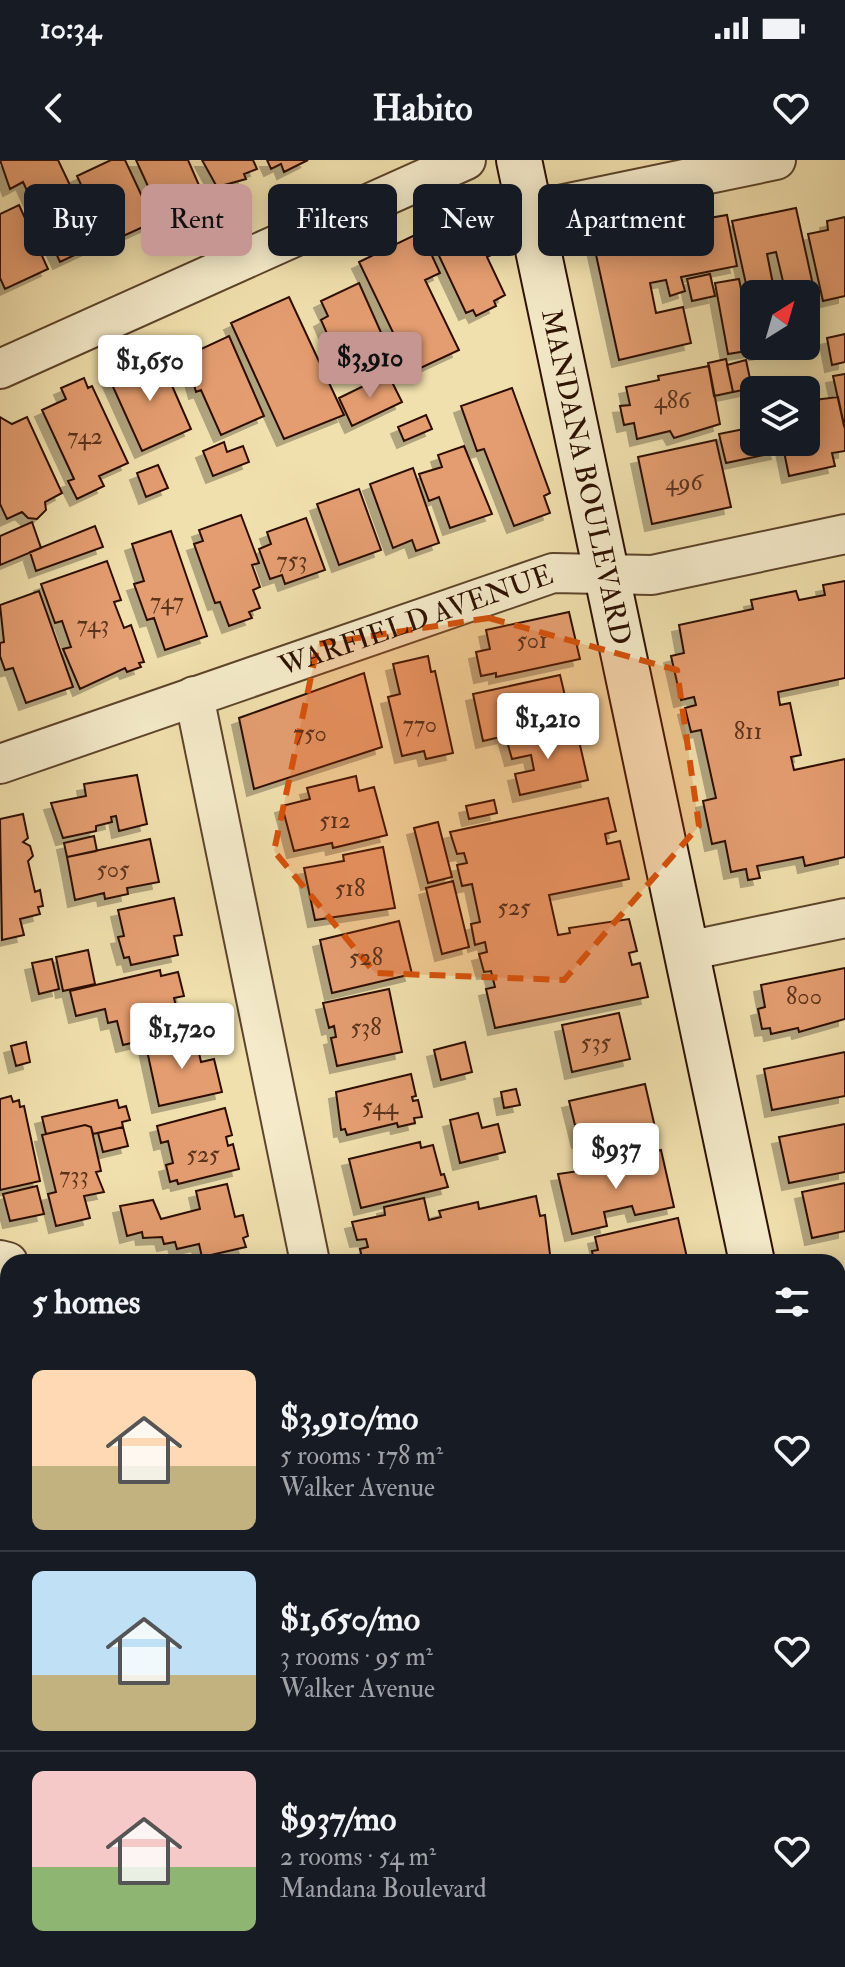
<!DOCTYPE html>
<meta charset="utf-8">
<style>
:root{--surface:#171b24;--page:#20242c;--text:#f1f3f6;--muted:#9ea1a6;--line:#363941;--accent:#c59692}
body{margin:0;font-family:"IM FELL Double Pica",serif;background:var(--page);color:var(--text);height:100vh;display:flex;flex-direction:column;font-size:30px;white-space:nowrap}
*{box-sizing:border-box;margin:0}
p{font-size:26px;color:var(--muted)}
.icon{flex:none;width:44px;height:44px;fill:none;stroke:currentColor;stroke-width:2;stroke-linecap:round;stroke-linejoin:round}
.map{position:relative;flex:1;overflow:hidden}
.side{position:absolute;left:0px;top:1094px;width:846px;height:714px;display:flex;flex-direction:column;background:var(--surface);border-radius:24px 24px 0 0;box-shadow:0 4px 20px #0003}
.side>*{flex:none}
.banner{position:absolute;left:24px;top:24px;width:798px;height:72px;display:flex;gap:16px}
.needle{width:52px;rotate:37deg}
.buttons{position:absolute;left:740px;top:120px;display:grid;gap:16px}
.buttons a{display:grid;place-items:center;width:80px;height:80px;border-radius:12px;background:var(--surface);box-shadow:0 4px 20px #0003;font-size:40px}
.price{position:absolute;translate:-50% -68px;padding:0 18px;border-radius:8px;background:#fff;color:#222;font-size:26px;line-height:52px;filter:drop-shadow(0 2px 4px #0008)}
.price::after{content:'';position:absolute;left:50%;top:48px;width:24px;height:18px;margin-left:-12px;background:inherit;clip-path:polygon(0 0,100% 0,50% 100%)}
.price.on{background:var(--accent);color:#111}
ul{padding:0;list-style:none}
li{display:flex;align-items:center;gap:24px;height:200px;padding:0 32px}
li+li{border-top:2px solid var(--line)}
li span{display:grid;place-items:center;flex:none;width:224px;height:160px;border-radius:12px;color:#555}
li>.icon{margin-inline-start:auto}
span .icon{width:96px;height:96px;fill:#fffc;stroke-width:1}
li b{font-size:34px}
h2{display:flex;justify-content:space-between;align-items:center;height:96px;padding:0 32px;font-size:34px}
.pill{padding:0 28px;border-radius:12px;background:var(--surface);box-shadow:0 4px 20px #0003;font-size:28px;line-height:72px}
.pill.on{background:var(--accent);color:#111}
.status{display:flex;justify-content:space-between;align-items:center;height:56px;padding:0 40px;background:var(--surface);direction:ltr}
.status svg{height:22px;fill:currentColor}
header{display:flex;justify-content:space-between;align-items:center;height:104px;padding:0 32px;background:var(--surface);font-size:36px;font-weight:700}
.map>svg:first-child{display:block}
</style>
<div class="status"><b>10:34</b><svg viewBox="0 0 49 12"><path d="M0 12V9h3v3zM5 12V6h3v6zM10 12V3h3v9zM15 12V0h3v12zM26 1h20v11H26zM47 4h2v5h-2z"/></svg></div>
<header><svg class="icon" aria-label="back" viewBox="0 0 24 24"><path d="M15 5l-7 7 7 7"/></svg>Habito<svg class="icon" aria-label="heart" viewBox="0 0 24 24"><path d="M12 20l-8-8c-3-5 5-10 8-4 3-6 11-1 8 4z"/></svg></header>
<div class="map">
<svg width="845" height="1807" viewBox="0 0 845 1807">
<defs>
<filter id="shadow"><feDropShadow dx="-7" dy="7" stdDeviation="0" flood-color="#0004"/></filter>
</defs>
<rect width="100%" height="100%" fill="#f0e0ad"/>
<filter id="stains"><feTurbulence type="fractalNoise" baseFrequency=".0025" numOctaves="4"/><feColorMatrix values="0 0 0 0 .2 0 0 0 0 .09 0 0 0 0 .02 0 0 0 .5 -.17"/></filter>
<radialGradient id="worn" r=".72"><stop offset=".6" stop-color="#630" stop-opacity="0"/><stop offset="1" stop-color="#630" stop-opacity=".3"/></radialGradient>
<path fill="#e49d6f" stroke="#2d1000" stroke-width="2" filter="url(#shadow)" d="M0,0H58L98,84L60,102L23,22L10,29Z
M111,0H125L154,62L108,83L77,16Z
M136,0H188L208,46L187,56L183,48L162,57Z
M202,0H253L257,9L244,14L246,19L217,27Z
M267,0H308L284,12L281,4L271,9Z
M19,45L48,109L5,129L0,118V54Z
M796,48L818,148L806,151V134H786L776,92L767,94L775,134H754L752,151L732,61Z
M708,53L709,58L727,55L737,106L681,117L685,131L670,136L666,120L650,123L656,153L683,147L691,183L619,200L593,81L668,66L667,61L685,58L686,63L691,62L690,56Z
M845,57V136L823,141L808,74L828,70L827,61Z
M472,65L478,77L486,74L495,93L487,97L505,135L494,141L496,146L476,156L473,150L466,153L433,83Z
M421,72L440,113L425,120L459,190L412,212L359,102Z
M710,114L715,136L692,141L687,119Z
M739,119L753,190L728,194L715,123Z
M359,123L387,186L349,203L348,199L340,203L321,160L328,156L321,141Z
M289,137L344,255L284,279L231,163Z
M845,174V202L832,205L827,178Z
M229,176L264,256L221,275L201,230L196,232L186,196Z
M755,186H784V188L756,193Z
M159,196L191,269L142,291L109,218Z
M726,199L733,232L714,236L708,203Z
M746,200L752,228L733,232L727,205Z
M709,206L720,264L674,278L670,271L637,279L634,263L624,265L620,246L630,245L626,227L659,220L658,216Z
M388,214L402,242L352,266L339,238Z
M845,214V266H844L833,216Z
M84,218L88,228L92,226L128,303L99,316L104,326L77,339L68,321L74,319L42,250L66,239L61,228Z
M512,228L550,333L544,336L550,353L514,366L484,289L477,291L461,246Z
M838,237L845,269V291L832,293L835,306L789,316L782,282H806V241Z
M426,255L432,269L404,281L398,267Z
M0,257L12,264L27,257L62,333L45,342L46,350L37,359L28,358L22,352L7,359L0,344Z
M754,267V282H775L778,292L726,303L719,274Z
M716,280L731,347L652,364L638,297Z
M224,282L227,292L243,286L249,302L213,316L203,291Z
M464,286L492,354L450,368L439,337L429,341L419,314L442,307L438,295Z
M158,305L168,328L146,337L137,313Z
M413,308L439,383L416,391L412,380L393,388L370,324Z
M359,329L381,390L339,405L317,344Z
M241,355L259,403L252,405L260,427L253,430L260,448L249,452L252,458L229,466L220,442L215,443L194,384L203,381L199,370Z
M306,358L325,410L285,424L282,415L270,419L259,389L271,384L267,372Z
M32,362L41,388L0,405V376Z
M95,366L103,387L36,411L30,392Z
M171,371L207,476L165,490L154,458L147,460L134,424L144,421L132,384Z
M107,401L121,440L114,442L124,468L131,465L144,502L139,503L141,507L127,512L125,508L80,529L63,489L71,487L62,461L55,463L41,424Z
M845,421V518L778,532L780,545L790,543L801,595L791,597L794,610L845,599V697L805,706L803,697L757,706L760,718L748,720L746,709L731,712L725,681L712,684L703,641L716,638L701,570L691,572L685,548L696,545L694,537L681,540L671,496L684,493L679,465L753,449L751,440L796,431L799,440L825,435L823,425Z
M39,431L73,527L26,543L13,508L5,510L0,496V483L4,482L0,445Z
M569,452L580,499L496,517V513L481,516L476,492L490,489L486,470Z
M428,496L431,512L435,511L453,593L426,599L424,591L402,596L388,537L400,534L393,504Z
M364,513L382,587L254,629L239,558Z
M560,515L571,561L483,581L473,534Z
M541,570L543,579L577,572L588,620L520,635L515,614L534,610L531,595L512,599L506,578Z
M137,615L147,664L119,671L116,656L111,657L112,662L96,666V671L63,678L51,643L86,636L84,624Z
M356,616L359,631L374,627L387,675L333,688L332,683L294,691L282,646L310,639L307,628Z
M608,638L616,671L605,674L607,684L620,681L629,719L549,735L558,775L570,773L569,768L629,759L637,791L629,793L632,805L640,803L648,837L495,868L486,829L495,827L491,811L484,812L479,794L487,792L485,782L475,785L471,764L480,762L472,724L462,726L457,705L467,703L464,693L457,694L450,672Z
M494,640L497,653L469,659L466,646Z
M23,654L28,678L23,682L30,686L33,696L28,701L35,732L40,730L43,746L38,747L40,754L20,759L24,775L2,780L0,659Z
M438,662L452,717L428,723L414,668Z
M94,676L97,691L67,697L64,683Z
M150,679L159,722L127,728L128,734L105,739L104,733L75,740L67,697Z
M383,687L395,748L315,760L304,708L344,701L343,695Z
M453,721L469,787L442,794L426,728Z
M174,738L182,775L174,776L178,795L131,805L129,797L124,798L118,777L124,776L118,750Z
M399,761L412,814L332,833L320,780Z
M88,790L95,824L63,831L56,797Z
M52,799L59,829L39,834L32,803Z
M845,808V859L799,872L798,868L771,874L770,868L762,869L758,849L765,847L761,825Z
M160,810L161,816L178,812L184,836L174,838L182,871L123,885L117,861L108,863L105,849L76,856L70,831Z
M389,829L402,892L337,906L331,878L336,877L334,866L329,868L323,843Z
M619,853L630,899L572,912L562,865Z
M195,875L201,902L214,899L222,932L159,946L146,886Z
M26,882L30,902L16,906L11,886Z
M465,882L472,912L441,920L434,890Z
M845,892V936L772,950L764,909Z
M411,914L416,936L412,937L413,941L418,940L422,957L414,958L415,963L398,967L397,963L347,975L345,969L341,970L336,932Z
M645,924L657,976L592,990L590,979L579,981L569,941Z
M516,929L520,945L504,948L501,932Z
M11,936L13,942L19,940L20,947L24,946L40,1021L0,1030V939Z
M117,940L119,948L126,946L130,960L122,962L123,967L93,974L91,967L85,965L46,974L42,957Z
M225,948L232,975L226,977L228,986L233,984L239,1009L178,1024L177,1020L170,1022L166,1005L173,1003L168,981L161,983L157,966Z
M478,953L482,968L498,964L505,992L460,1003L450,960Z
M845,964V1012L789,1023L779,977Z
M85,965L91,967L101,1011L96,1012L104,1032L84,1036L90,1058L56,1066L48,1034L56,1032L42,975Z
M123,967L128,986L103,992L98,973Z
M420,982L421,988L433,985L441,1015L444,1014L448,1027L361,1048L349,999Z
M661,990L674,1047L635,1055L632,1046L604,1052L607,1066L572,1074L558,1014L634,1003L633,997Z
M845,1023V1071L812,1078L802,1032Z
M227,1024L235,1057L243,1055L248,1076L243,1078L246,1087L202,1097L199,1084L177,1089L175,1082L164,1084L162,1077L143,1078L142,1072L127,1076L120,1046L153,1040L161,1059L200,1049L196,1031Z
M37,1026L44,1054L10,1061L3,1034Z
M536,1036L540,1056L545,1055L551,1102H363L360,1089L368,1087L366,1079L357,1080L352,1062L385,1055L384,1047L424,1038L429,1060L441,1057L439,1051L478,1042L479,1049Z
M678,1058L688,1102H594L592,1091L598,1090L595,1077Z
M7,1144H8V1179L0,1177Z
M845,1183V1249L838,1251V1185Z
M8,1188V1252L0,1250V1221Z
M0,1314L8,1316V1359L0,1393Z
M8,1359V1472L0,1470V1393Z
M0,1625L8,1627V1687L0,1720Z
M8,1687V1739L0,1737Z
M0,1741L8,1744V1777H0Z
M0,1780H8V1800H148L150,1807H0Z
M845,1784V1807H763L787,1800H838V1786Z
M148,1800H361L362,1807H150Z
M501,1800H552L555,1807H505Z
M552,1800H620L622,1807H555Z"/>
<g fill="none" stroke-linecap="round" stroke-linejoin="round">
<defs>
<g id="street">
<path d="M530,51L776,0"/>
<path d="M0,209L466,0"/>
<path d="M194,536L310,1102"/>
<path id="s1" d="M0,604L553,413L652,415L845,374"/>
<path d="M687,791L845,758"/>
<path d="M0,1100L8,1102"/>
<path d="M838,1145L845,1143"/>
<path d="M672,1800L674,1807"/>
</g>
<g id="secondary">
<path id="s2" d="M519,0L752,1102"/>
<path d="M838,1483L845,1513"/>
<path d="M0,1541L8,1543"/>
<path d="M838,1680H845"/>
<path d="M418,1807L423,1800"/>
</g>
</defs>
<use href="#street" stroke="#5e442b" stroke-width="42"/>
<use href="#secondary" stroke="#2d1000" stroke-width="48"/>
<use href="#street" stroke="#f5ebca" stroke-width="38"/>
<use href="#secondary" stroke="#f5ebca" stroke-width="44"/>
</g>
<path fill="#d5520b" fill-opacity="0.2" stroke="#d5520b" stroke-width="6" stroke-dasharray="16 10" stroke-linejoin="round" d="M489,458L677,510L699,666L564,820L375,813L274,691L318,484Z"/>
<g text-anchor="middle" dominant-baseline="central" stroke-width="8" stroke-linejoin="round" paint-order="stroke">
<g font-size="24" fill="#5b331c">
<text x="672" y="240">486</text>
<text x="85" y="276">742</text>
<text x="684" y="322">496</text>
<text x="292" y="400">753</text>
<text x="167" y="441">747</text>
<text x="93" y="464">743</text>
<text x="532" y="480">501</text>
<text x="420" y="564">770</text>
<text x="748" y="571">811</text>
<text x="310" y="573">750</text>
<text x="335" y="660">512</text>
<text x="113" y="709">505</text>
<text x="350" y="728">518</text>
<text x="514" y="747">525</text>
<text x="366" y="797">528</text>
<text x="804" y="836">800</text>
<text x="366" y="867">538</text>
<text x="596" y="882">535</text>
<text x="380" y="946">544</text>
<text x="203" y="994">525</text>
<text x="74" y="1015">733</text>
</g>
<g font-size="28" fill="#2d1000" stroke="#f5ebca">
<text stroke="none"><textPath href="#s2" startOffset="324">MANDANA BOULEVARD</textPath></text>
<text stroke="none"><textPath href="#s1" startOffset="440">WARFIELD AVENUE</textPath></text>
</g>
</g>
<rect width="100%" height="100%" filter="url(#stains)"/>
<rect width="100%" height="100%" fill="url(#worn)"/>
</svg>
<div class="buttons">
<a><svg class="needle" viewBox="-14 -14 28 28"><path d="M0-13l5 13h-10z" fill="#e53935"/><path d="M0 13l5-13h-10z" fill="#9ea1a6"/></svg></a>
<a><svg class="icon" aria-label="layers" viewBox="0 0 24 24"><path d="M12 4l9 5-9 5-9-5zM3 14l9 5 9-5"/></svg></a>
</div>
<b class="price on" style="left:370px;top:240px">$3,910</b>
<b class="price" style="left:150px;top:243px">$1,650</b>
<b class="price" style="left:548px;top:601px">$1,210</b>
<b class="price" style="left:182px;top:911px">$1,720</b>
<b class="price" style="left:616px;top:1031px">$937</b>
<div class="banner">
<a class="pill">Buy</a>
<a class="pill on">Rent</a>
<a class="pill">Filters</a>
<a class="pill">New</a>
<a class="pill">Apartment</a>
</div>
<section class="side">
<h2>5 homes<svg class="icon" aria-label="filters" viewBox="0 0 24 24"><path d="M4 7h16M4 17h16"/><circle cx="9" cy="7" r="2"/><circle cx="15" cy="17" r="2"/></svg></h2>
<ul>
<li><span style="background:linear-gradient(#ffd9b3 60%,#c2b280 0)"><svg class="icon" aria-label="home" viewBox="0 0 24 24"><path d="M3 11l9-7 9 7M6 9v11h12V9"/></svg></span><div><b>$3,910/mo</b><p>5 rooms · 178 m²</p><p>Walker Avenue</p></div><svg class="icon" aria-label="heart" viewBox="0 0 24 24"><path d="M12 20l-8-8c-3-5 5-10 8-4 3-6 11-1 8 4z"/></svg></li>
<li><span style="background:linear-gradient(#bfe0f5 65%,#c2b280 0)"><svg class="icon" aria-label="home" viewBox="0 0 24 24"><path d="M3 11l9-7 9 7M6 9v11h12V9"/></svg></span><div><b>$1,650/mo</b><p>3 rooms · 95 m²</p><p>Walker Avenue</p></div><svg class="icon" aria-label="heart" viewBox="0 0 24 24"><path d="M12 20l-8-8c-3-5 5-10 8-4 3-6 11-1 8 4z"/></svg></li>
<li><span style="background:linear-gradient(#f6c9c9 60%,#8fb573 0)"><svg class="icon" aria-label="home" viewBox="0 0 24 24"><path d="M3 11l9-7 9 7M6 9v11h12V9"/></svg></span><div><b>$937/mo</b><p>2 rooms · 54 m²</p><p>Mandana Boulevard</p></div><svg class="icon" aria-label="heart" viewBox="0 0 24 24"><path d="M12 20l-8-8c-3-5 5-10 8-4 3-6 11-1 8 4z"/></svg></li>
</ul>
</section>
</div>
